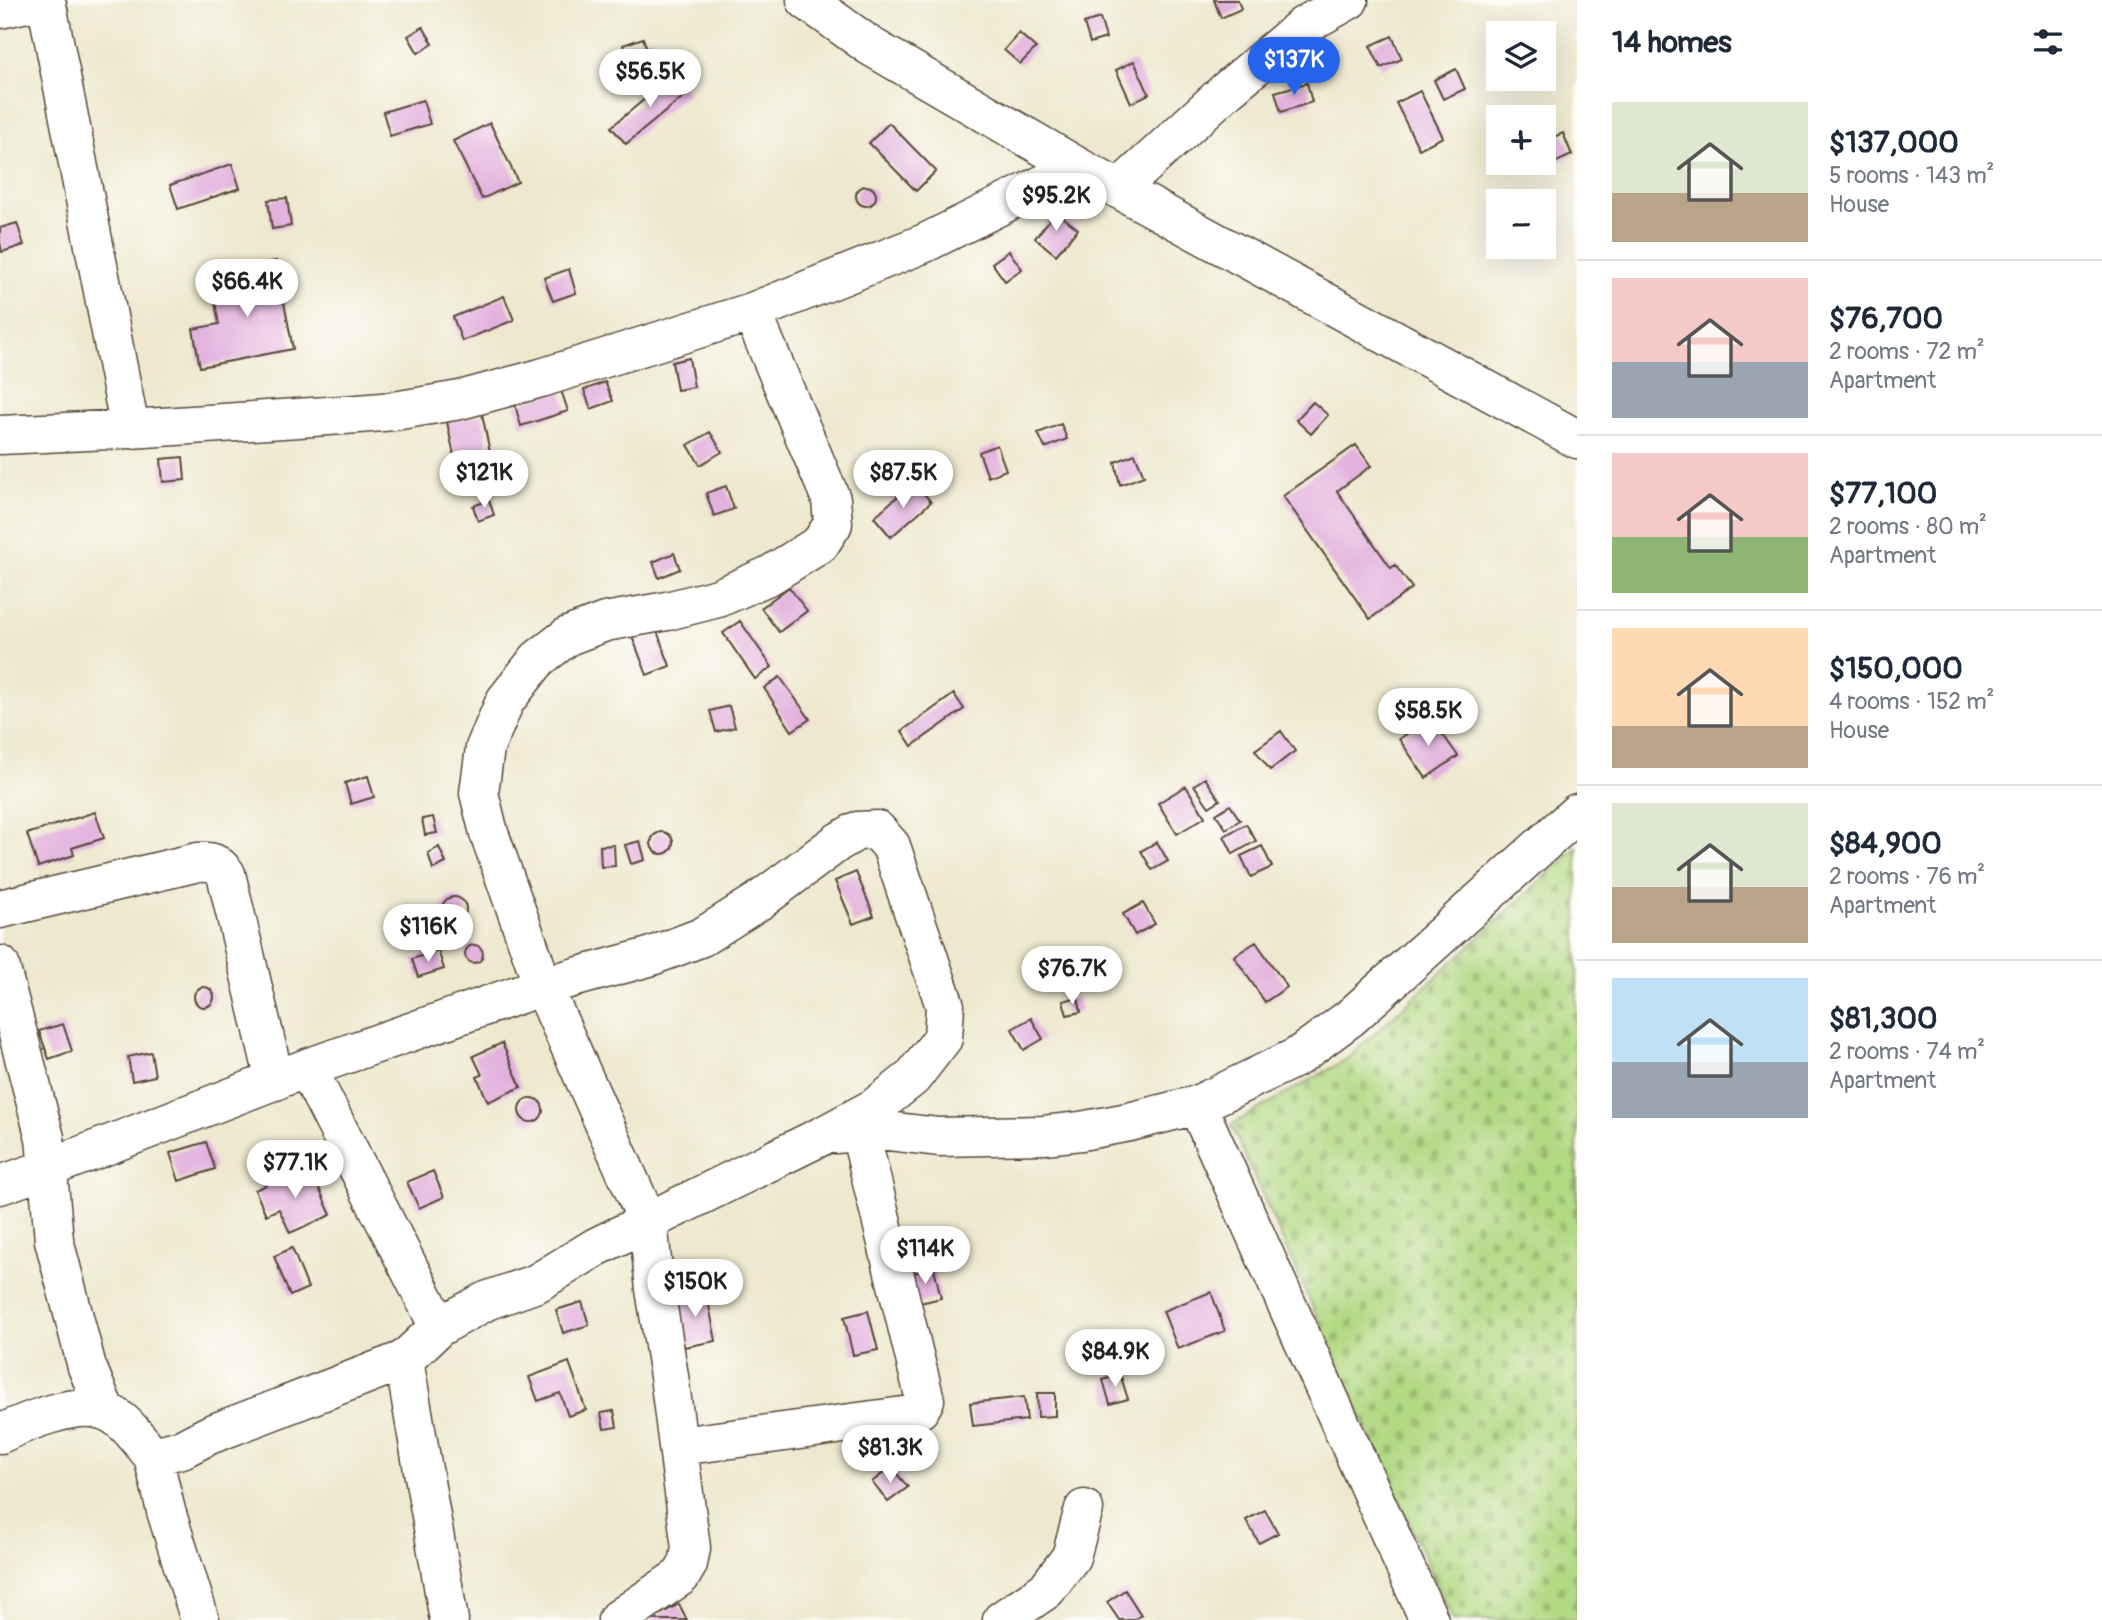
<!DOCTYPE html>
<meta charset="utf-8">
<style>
:root{--surface:#fff;--page:#f6f6f7;--text:#1f2937;--muted:#747a83;--line:#e0e1e3;--accent:#2563eb}
body{margin:0;font-family:Pangolin,sans-serif;background:var(--page);color:var(--text);height:100vh;display:flex;flex-direction:column;font-size:26px;white-space:nowrap}
*{box-sizing:border-box;margin:0}
p{font-size:23px;color:var(--muted)}
.icon{flex:none;width:38px;height:38px;fill:none;stroke:currentColor;stroke-width:2;stroke-linecap:round;stroke-linejoin:round}
.map{position:relative;flex:1;overflow:hidden}
.drawer{display:flex;flex-direction:column;background:var(--surface);width:525px}
.drawer>*{flex:none}
.tools{position:absolute;left:1486px;top:21px;display:grid;gap:14px}
.tools a{display:grid;place-items:center;width:70px;height:70px;border-radius:0px;background:var(--surface);box-shadow:0 7px 28px #0002;font-size:35px}
.price{position:absolute;translate:-50% -60px;padding:0 16px;border-radius:24px;background:#fff;color:#222;font-size:23px;line-height:46px;filter:drop-shadow(0 2px 4px #0008)}
.price::after{content:'';position:absolute;left:50%;top:42px;width:21px;height:16px;margin-left:-10px;background:inherit;clip-path:polygon(0 0,100% 0,50% 100%)}
.price.on{background:var(--accent);color:#fff}
ul{padding:0;list-style:none}
li{display:flex;align-items:center;gap:21px;height:175px;padding:0 35px}
li+li{border-top:2px solid var(--line)}
li span{display:grid;place-items:center;flex:none;width:196px;height:140px;border-radius:0px;color:#555}
li>.icon{margin-inline-start:auto}
span .icon{width:84px;height:84px;fill:#fffc;stroke-width:1}
li b{font-size:30px}
h2{display:flex;justify-content:space-between;align-items:center;height:84px;padding:0 35px;font-size:30px}
main{display:flex;flex:1;min-height:0}
.map>svg:first-child{display:block}
</style>
<main>
<div class="map">
<svg width="1577" height="1620" viewBox="0 0 1577 1620">
<defs>
<pattern id="cemetery-stones" width="16" height="16" patternUnits="userSpaceOnUse" patternTransform="scale(1.75)"><rect width="16" height="16" fill="#b2d983"/><path d="M2 7V4a2 2 0 0 1 4 0v3zM10 15v-3a2 2 0 0 1 4 0v3z" fill="#9aba71"/></pattern>
</defs>
<rect width="100%" height="100%" fill="#fdfcf7"/>
<filter id="ink" filterUnits="userSpaceOnUse"><feTurbulence type="fractalNoise" baseFrequency=".0143" numOctaves="2"/><feDisplacementMap in="SourceGraphic" scale="14" xChannelSelector="R" yChannelSelector="G"/><feConvolveMatrix kernelMatrix="1 2 1 2 8 2 1 2 1" color-interpolation-filters="sRGB"/></filter>
<filter id="wash" filterUnits="userSpaceOnUse"><feTurbulence type="fractalNoise" baseFrequency=".00686" numOctaves="4" result="noise"/><feDisplacementMap in="SourceGraphic" scale="28" xChannelSelector="R" yChannelSelector="G"/><feGaussianBlur stdDeviation="1.57" result="paint"/><feColorMatrix in="noise" values="0 0 0 0 0 0 0 0 0 0 0 0 0 0 0 0 0 1.4 0 .05"/><feComposite in="paint" operator="in"/></filter>
<g filter="url(#wash)">
<rect width="100%" height="100%" fill="#ede8ce"/>
<path fill="url(#cemetery-stones)" stroke="#768250" stroke-width="2" d="M1577,847V1620H1453L1231,1125L1347,1059Z"/>
<g id="blocks">
<path fill="#e3b1de" d="M1214,0H1238L1241,9L1221,18Z
M1100,18L1106,38L1090,43L1084,23Z
M423,27L433,44L418,53L408,36Z
M1019,33L1036,48L1020,64L1004,50Z
M1392,36L1402,59L1381,68L1370,46Z
M643,38L650,58L630,65L623,45Z
M1134,61L1149,94L1131,103L1116,70Z
M1456,69L1465,89L1443,99L1434,80Z
M675,74L689,92L626,144L611,127Z
M1307,83L1312,102L1281,112L1275,92Z
M1420,91L1443,137L1419,149L1396,103Z
M423,100L430,124L390,136L383,112Z
M490,123L518,182L482,199L453,141Z
M889,123L936,171L916,191L869,143Z
M1563,133L1572,155L1550,165L1544,149V141Z
M232,164L240,188L178,209L170,185Z
M856 196a10 10 0 1 1 20 0a10 10 0 1 1-20 0Z
M287,198L291,226L272,229L268,200Z
M1056,212L1078,229L1056,255L1035,238Z
M17,223L24,245L2,252L0,243V228Z
M1009,251L1022,269L1005,281L992,263Z
M276,261L293,349L200,367L193,329L219,324L215,302L238,298L232,269Z
M569,269L576,293L553,301L544,278Z
M504,296L514,320L462,341L453,317Z
M689,358L694,387L677,390L672,362Z
M605,382L613,401L591,409L584,390Z
M561,390L568,411L521,426L515,405Z
M1313,402L1328,415L1311,434L1296,420Z
M482,414L492,462L457,470L447,422Z
M1061,424L1067,439L1045,448L1038,433Z
M710,432L722,452L700,465L688,445Z
M997,445L1006,470L988,477L979,452Z
M1356,445L1371,466L1337,491L1391,568L1395,565L1412,588L1370,619L1283,496Z
M1135,454L1144,476L1120,485L1115,462Z
M183,457L185,480L163,482L161,459Z
M914,482L931,502L891,537L874,517Z
M726,486L734,509L714,516L706,493Z
M489,500L494,515L478,521L473,506Z
M674,553L680,569L659,578L653,562Z
M789,587L807,611L779,632L761,608Z
M740,621L772,667L755,679L723,633Z
M655,626L670,666L647,675L632,636Z
M780,677L810,719L792,731L764,688Z
M954,694L964,709L912,746L902,731Z
M729,706L735,727L716,732L710,711Z
M1431,718L1458,756L1426,778L1399,739Z
M1281,731L1295,751L1270,770L1255,750Z
M368,776L374,797L351,804L345,783Z
M1205,778L1220,800L1209,807L1194,785Z
M1186,786L1205,817L1177,834L1158,803Z
M1230,805L1240,820L1226,829L1216,814Z
M95,812L104,838L72,848L74,855L38,867L27,834Z
M433,817L437,833L425,835L422,819Z
M1246,824L1256,841L1233,854L1224,836Z
M651 843a11 11 0 1 1 22 0a11 11 0 1 1-22 0Z
M640,841L645,860L631,864L625,845Z
M1157,842L1168,861L1152,870L1141,851Z
M614,845L615,866L601,867L600,846Z
M1262,846L1272,867L1251,877L1241,856Z
M439,847L446,863L433,869L428,853Z
M856,872L874,916L853,924L835,881Z
M442 909a12 12 0 1 1 24 0a12 12 0 1 1-24 0Z
M1143,903L1155,924L1135,935L1123,914Z
M1256,942L1287,987L1265,1002L1234,956Z
M465 954a9 9 0 1 1 18 0a9 9 0 1 1-18 0Z
M438,950L444,969L418,977L412,959Z
M194 997a10 10 0 1 1 20 0a10 10 0 1 1-20 0Z
M1078,997L1081,1012L1067,1015L1063,1001Z
M1031,1018L1043,1039L1024,1050L1012,1029Z
M63,1024L72,1051L49,1059L39,1031Z
M502,1043L521,1087L488,1102L477,1077L482,1075L473,1056Z
M151,1052L155,1076L132,1081L128,1057Z
M519 1110a12 12 0 1 1 24 0a12 12 0 1 1-24 0Z
M206,1142L215,1169L179,1181L170,1153Z
M309,1166L331,1215L290,1233L279,1209L266,1215L255,1190Z
M433,1171L444,1197L419,1208L407,1182Z
M292,1248L308,1288L290,1296L274,1256Z
M934,1268L941,1298L916,1304L909,1274Z
M706,1291L716,1341L684,1347L674,1297Z
M1211,1292L1225,1331L1178,1349L1163,1311Z
M582,1302L589,1325L563,1333L556,1310Z
M868,1311L878,1350L853,1355L844,1317Z
M569,1362L586,1410L568,1416L560,1393L538,1401L529,1377Z
M1120,1374L1128,1399L1110,1404L1103,1380Z
M1037,1393H1055V1416L1038,1417Z
M1024,1397L1027,1420L973,1426L970,1403Z
M614,1411L617,1427L604,1429L601,1413Z
M891,1467L908,1487L888,1502L872,1482Z
M1265,1510L1278,1533L1259,1543L1246,1520Z
M1125,1590L1141,1615L1133,1620H1119L1107,1602Z
M679,1604L687,1620H649Z"/>
</g>
</g>
<g filter="url(#ink)">
<use href="#blocks" fill-opacity="0" stroke="#564638" stroke-width="2"/>
<g fill="none" stroke-linecap="round" stroke-linejoin="round">
<defs>
<path id="minor" d="M46,0L130,429
M806,0L870,46L1078,167L1577,439
M0,9L40,0
M1120,188L1227,90L1303,26L1349,0
M0,435L130,429L358,414L394,411L460,400L541,378L752,312L925,243L1078,167
M0,909L198,862C212,861 218,863 226,874L275,1081
M0,965L45,1138L54,1240L87,1367L105,1410
M307,1068L439,1327
M1197,1105L1429,1620
M835,1134L879,1130L939,1137L1044,1135L1081,1131L1129,1122L1197,1105L1297,1057L1350,1018L1577,813
M0,1185L46,1169L307,1068L543,986L649,957L702,937L759,901L838,842L857,831L877,830L891,846L945,1006L943,1038L912,1078L874,1108L826,1134L596,1247L537,1283L486,1301L439,1327L404,1360L209,1435L182,1449L153,1456C139,1441 125,1418 105,1411C78,1400 25,1422 0,1434
M404,1360L449,1620
M679,1446L911,1415L920,1409L925,1400L860,1132
M153,1456L166,1511L200,1620
M617,1620L681,1576L688,1564L691,1548L669,1376L655,1289L648,1222L543,986L489,833L479,793L485,748L505,701L538,659L568,636L605,622L667,611L718,598L770,575L820,544L833,524L831,499L752,312
M1002,1620L1046,1590L1071,1557L1084,1509"/>
</defs>
<use href="#minor" stroke="#564638" stroke-width="41"/>
<use href="#minor" stroke="#fff" stroke-width="38"/>
</g>
</g>
</svg>
<div class="tools">
<a><svg class="icon" aria-label="layers" viewBox="0 0 24 24"><path d="M12 4l9 5-9 5-9-5zM3 14l9 5 9-5"/></svg></a>
<a>+</a>
<a>−</a>
</div>
<b class="price on" style="left:1294px;top:97px">$137K</b>
<b class="price" style="left:650px;top:109px">$56.5K</b>
<b class="price" style="left:1056px;top:233px">$95.2K</b>
<b class="price" style="left:247px;top:319px">$66.4K</b>
<b class="price" style="left:484px;top:510px">$121K</b>
<b class="price" style="left:903px;top:510px">$87.5K</b>
<b class="price" style="left:1428px;top:748px">$58.5K</b>
<b class="price" style="left:428px;top:964px">$116K</b>
<b class="price" style="left:1072px;top:1006px">$76.7K</b>
<b class="price" style="left:295px;top:1200px">$77.1K</b>
<b class="price" style="left:925px;top:1286px">$114K</b>
<b class="price" style="left:695px;top:1319px">$150K</b>
<b class="price" style="left:1115px;top:1389px">$84.9K</b>
<b class="price" style="left:890px;top:1485px">$81.3K</b>
</div>
<section class="drawer">
<h2>14 homes<svg class="icon" aria-label="filters" viewBox="0 0 24 24"><path d="M4 7h16M4 17h16"/><circle cx="9" cy="7" r="2"/><circle cx="15" cy="17" r="2"/></svg></h2>
<ul>
<li><span style="background:linear-gradient(#dfe7d0 65%,#b9a48a 0)"><svg class="icon" aria-label="home" viewBox="0 0 24 24"><path d="M3 11l9-7 9 7M6 9v11h12V9"/></svg></span><div><b>$137,000</b><p>5 rooms · 143 m²</p><p>House</p></div></li>
<li><span style="background:linear-gradient(#f6c9c9 60%,#9aa5b1 0)"><svg class="icon" aria-label="home" viewBox="0 0 24 24"><path d="M3 11l9-7 9 7M6 9v11h12V9"/></svg></span><div><b>$76,700</b><p>2 rooms · 72 m²</p><p>Apartment</p></div></li>
<li><span style="background:linear-gradient(#f6c9c9 60%,#8fb573 0)"><svg class="icon" aria-label="home" viewBox="0 0 24 24"><path d="M3 11l9-7 9 7M6 9v11h12V9"/></svg></span><div><b>$77,100</b><p>2 rooms · 80 m²</p><p>Apartment</p></div></li>
<li><span style="background:linear-gradient(#ffd9b3 70%,#b9a48a 0)"><svg class="icon" aria-label="home" viewBox="0 0 24 24"><path d="M3 11l9-7 9 7M6 9v11h12V9"/></svg></span><div><b>$150,000</b><p>4 rooms · 152 m²</p><p>House</p></div></li>
<li><span style="background:linear-gradient(#dfe7d0 60%,#b9a48a 0)"><svg class="icon" aria-label="home" viewBox="0 0 24 24"><path d="M3 11l9-7 9 7M6 9v11h12V9"/></svg></span><div><b>$84,900</b><p>2 rooms · 76 m²</p><p>Apartment</p></div></li>
<li><span style="background:linear-gradient(#bfe0f5 60%,#9aa5b1 0)"><svg class="icon" aria-label="home" viewBox="0 0 24 24"><path d="M3 11l9-7 9 7M6 9v11h12V9"/></svg></span><div><b>$81,300</b><p>2 rooms · 74 m²</p><p>Apartment</p></div></li>
</ul>
</section>
</main>
